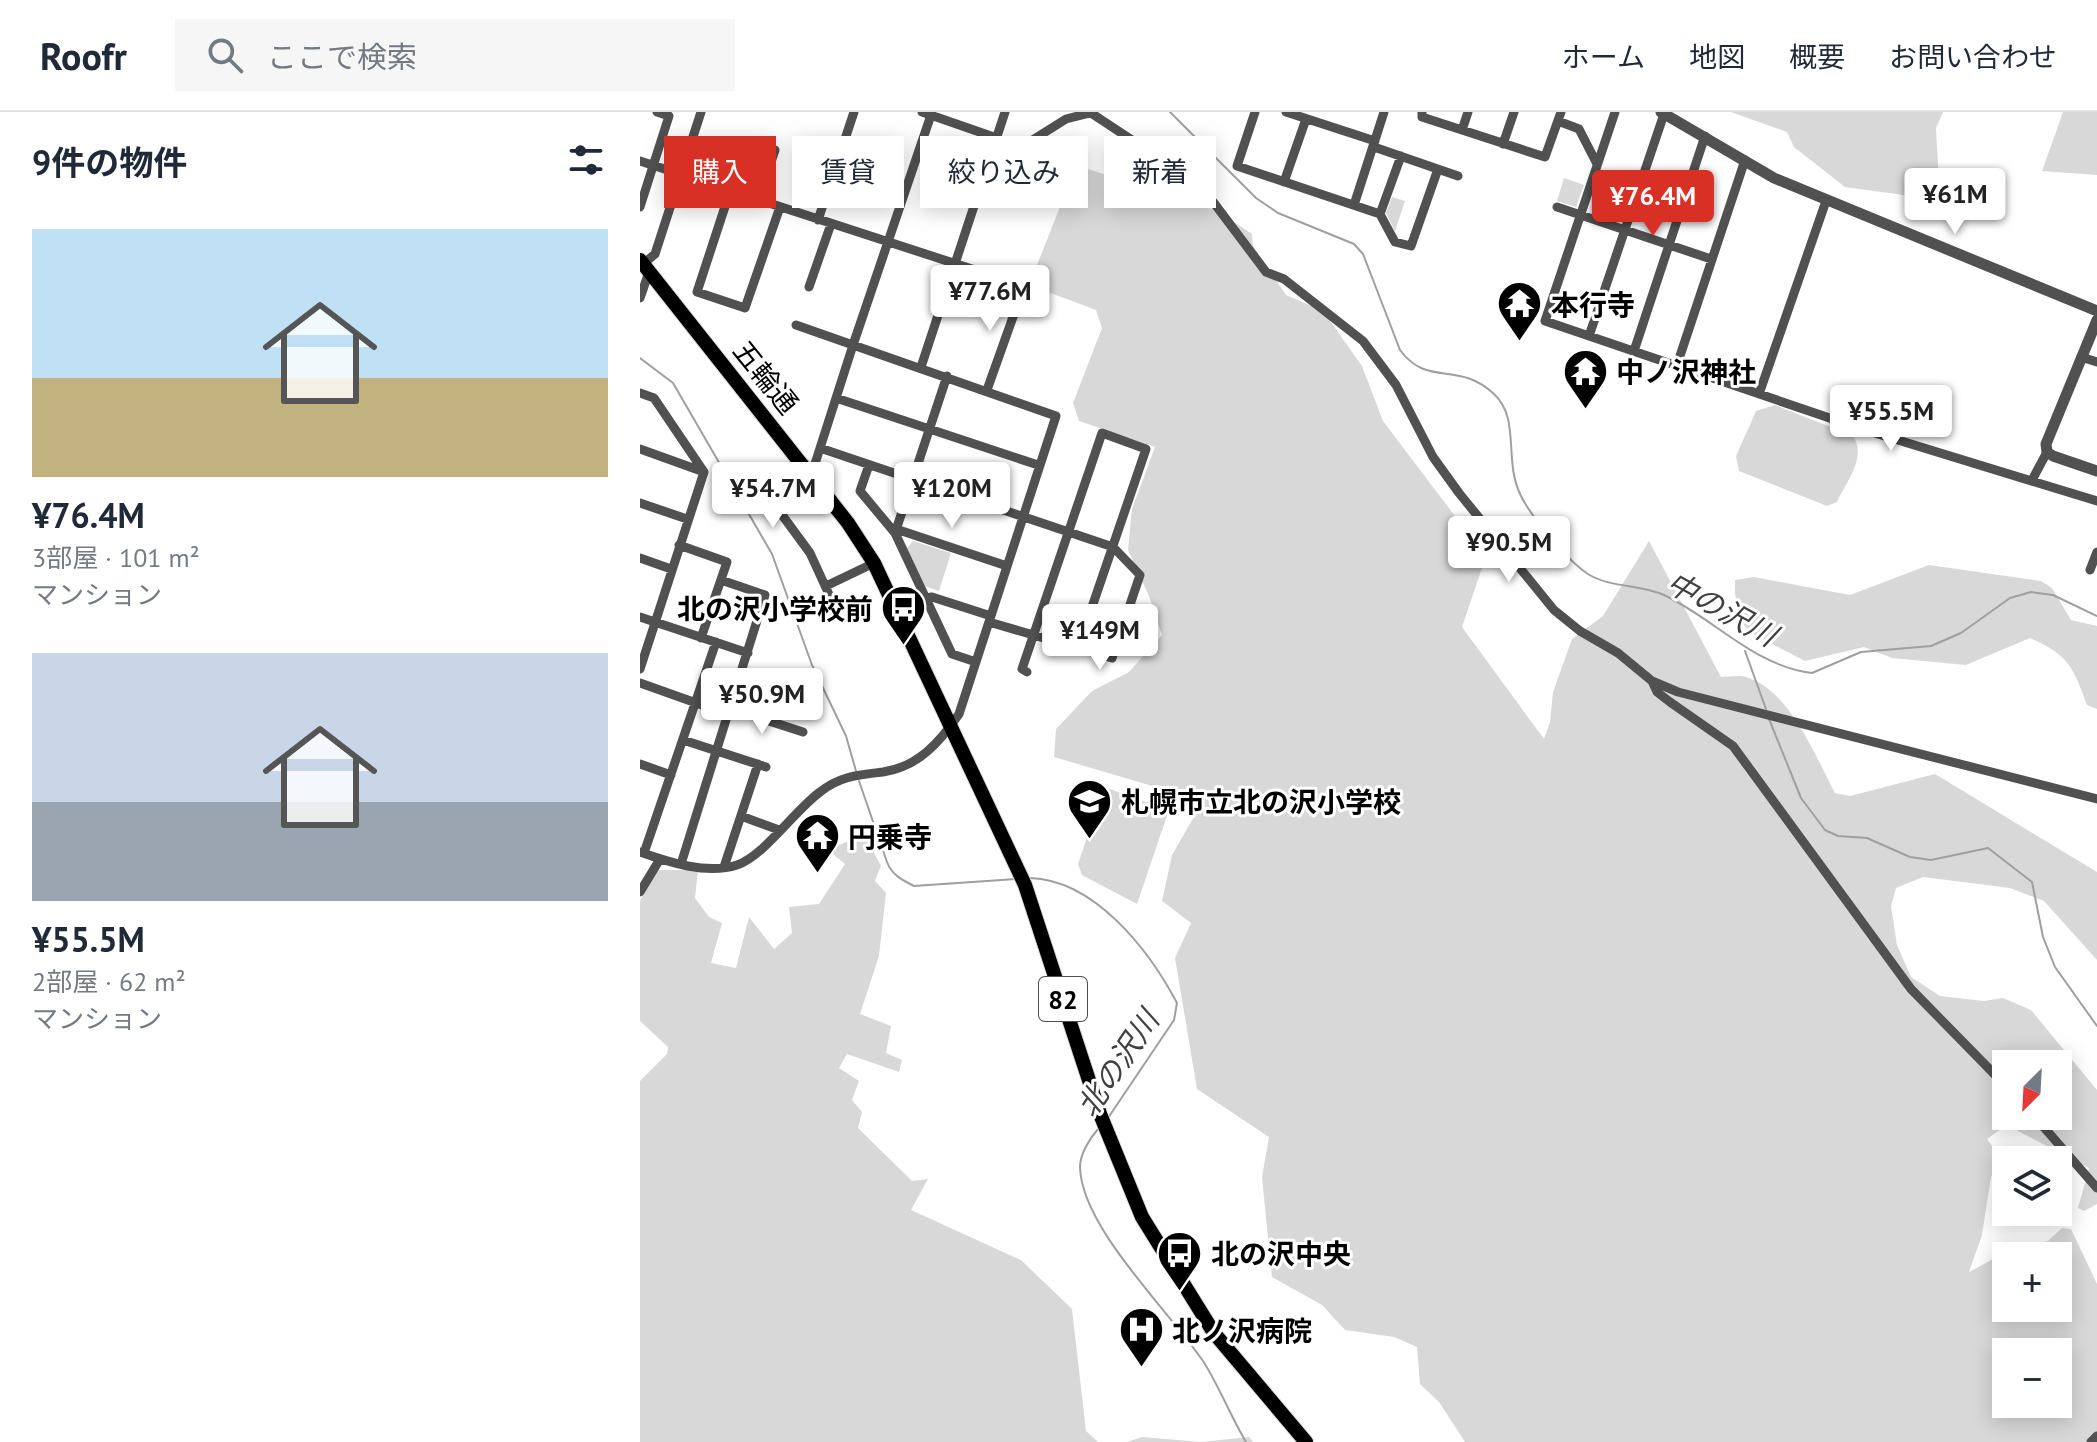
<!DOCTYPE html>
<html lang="ja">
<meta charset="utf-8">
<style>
:root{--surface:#fff;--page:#f6f6f7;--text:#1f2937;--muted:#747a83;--line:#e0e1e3;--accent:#d93025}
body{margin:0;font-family:"PT Sans","Noto Sans JP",sans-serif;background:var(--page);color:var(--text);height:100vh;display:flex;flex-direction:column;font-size:30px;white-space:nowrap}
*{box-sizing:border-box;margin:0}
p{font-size:26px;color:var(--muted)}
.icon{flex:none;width:44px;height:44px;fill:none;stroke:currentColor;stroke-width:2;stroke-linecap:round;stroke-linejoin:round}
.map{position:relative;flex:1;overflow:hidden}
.panel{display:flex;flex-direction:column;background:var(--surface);width:640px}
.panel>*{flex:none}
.guide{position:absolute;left:24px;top:24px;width:760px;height:72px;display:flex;gap:16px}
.needle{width:52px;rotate:204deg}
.buttons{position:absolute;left:1352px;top:938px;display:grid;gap:16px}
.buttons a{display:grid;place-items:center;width:80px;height:80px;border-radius:0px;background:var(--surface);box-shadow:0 4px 20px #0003;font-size:40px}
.price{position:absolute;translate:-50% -68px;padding:0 18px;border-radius:8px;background:#fff;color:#222;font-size:26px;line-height:52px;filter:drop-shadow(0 2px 4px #0008)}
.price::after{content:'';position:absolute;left:50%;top:48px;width:24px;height:18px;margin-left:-12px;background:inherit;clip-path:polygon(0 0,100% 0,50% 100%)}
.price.on{background:var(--accent);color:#fff}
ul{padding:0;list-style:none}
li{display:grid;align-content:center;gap:16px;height:424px;padding:0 32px}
li span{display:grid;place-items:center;height:248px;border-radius:0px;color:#555}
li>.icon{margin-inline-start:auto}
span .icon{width:144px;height:144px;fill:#fffc;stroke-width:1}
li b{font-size:34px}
h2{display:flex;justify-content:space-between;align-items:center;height:96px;padding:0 32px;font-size:34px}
.tag{padding:0 28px;border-radius:0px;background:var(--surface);box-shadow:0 4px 20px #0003;font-size:28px;line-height:72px}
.tag.on{background:var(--accent);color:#fff}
header{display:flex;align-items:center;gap:48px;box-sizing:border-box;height:112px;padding:0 40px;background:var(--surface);border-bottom:2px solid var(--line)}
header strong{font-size:38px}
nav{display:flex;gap:44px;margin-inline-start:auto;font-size:28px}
.search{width:560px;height:72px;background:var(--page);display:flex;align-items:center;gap:20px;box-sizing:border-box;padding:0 28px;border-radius:0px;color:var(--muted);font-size:30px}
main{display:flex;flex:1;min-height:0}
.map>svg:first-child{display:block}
</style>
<header>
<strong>Roofr</strong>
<div class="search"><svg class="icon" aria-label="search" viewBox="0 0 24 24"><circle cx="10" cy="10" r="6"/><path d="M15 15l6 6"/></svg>ここで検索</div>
<nav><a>ホーム</a><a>地図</a><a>概要</a><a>お問い合わせ</a></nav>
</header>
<main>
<section class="panel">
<h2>9件の物件<svg class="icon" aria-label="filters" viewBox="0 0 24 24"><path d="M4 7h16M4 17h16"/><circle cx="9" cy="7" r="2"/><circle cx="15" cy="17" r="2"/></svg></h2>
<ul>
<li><span style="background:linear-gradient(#bfe0f5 60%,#c2b280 0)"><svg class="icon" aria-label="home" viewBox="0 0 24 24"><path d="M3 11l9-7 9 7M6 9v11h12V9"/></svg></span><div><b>¥76.4M</b><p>3部屋 · 101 m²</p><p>マンション</p></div></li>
<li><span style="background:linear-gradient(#c9d6e8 60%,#9aa5b1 0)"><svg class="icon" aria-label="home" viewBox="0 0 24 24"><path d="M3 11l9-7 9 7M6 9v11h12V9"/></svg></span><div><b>¥55.5M</b><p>2部屋 · 62 m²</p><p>マンション</p></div></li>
</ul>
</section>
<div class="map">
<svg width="1457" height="1330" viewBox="0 0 1457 1330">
<rect width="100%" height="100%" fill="#fff"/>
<path fill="#d8d8d8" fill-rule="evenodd" d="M1091,0H1303L1296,16L1300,88L1205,75L1154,35L1147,20Z
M1423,0H1457V63L1402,59Z
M448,57L578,99L612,122L613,134L646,183L683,199L722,254L743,309L830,424L844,450L822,515L904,627L910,610L913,580L932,527L963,504L1009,429L1081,565C1088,565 1099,563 1106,565C1150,578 1175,644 1195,681L1210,684L1295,662L1457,760V848L1404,789L1370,776L1283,765L1256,776L1251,794L1257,833L1271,865L1300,884L1344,889L1363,886L1391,898L1457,978V1092L1444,1099L1438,1096L1449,1056L1378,1019L1372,1009L1347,1027L1362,1048L1351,1065L1342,1123L1329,1160L1370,1138L1408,1129L1422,1116L1431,1117L1457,1172V1330H825L799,1290L780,1272L777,1235L754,1225L705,1218L682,1193L632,1165L622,1065L629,1025L557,977L535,846L551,811L522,789L532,743L563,689L414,645L416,617L452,579L489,560L522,523L509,484L488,438L492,397L515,335L439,309L433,291L462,216L456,198L400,177L395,158L433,62ZM1366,952H1418V1004H1366ZM1366,1144H1418V1196H1366ZM1366,1240H1418V1292H1366Z
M924,66L944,73L936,95L917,89Z
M752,85L765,89L755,119L746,101Z
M1135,293L1213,324C1227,345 1207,369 1197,390L1187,394L1099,359L1096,344L1116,299Z
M273,429L311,441L299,479L285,474L267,436Z
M1289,453L1401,469L1412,476L1431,508L1457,514V597L1447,593C1433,555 1429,543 1390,526L1326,553L1252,546L1224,535L1165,549L1111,521L1103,512L1095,482V468L1114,465L1210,483Z
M464,675L529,698L497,792L442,763L438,752Z
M224,722L241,754L235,769L246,781L239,844L220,902L251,914L246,941L262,948L259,960L207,942L199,956L219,969L212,988L222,1000L218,1016L272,1069L288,1067L271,1098L381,1148L432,1197L446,1319L458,1330H0V969L27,942L28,935L0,909V789L16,758H58L55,786L69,805L82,811L71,851L96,856L109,805L134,837L152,821L149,795L179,792L205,752L188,738Z
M502,1325L561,1330L609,1325L613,1330H487Z"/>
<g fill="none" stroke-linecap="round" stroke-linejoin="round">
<path stroke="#9f9f9f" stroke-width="2" d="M530,0L616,86L638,101L714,132L723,142L760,238C788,276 818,248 854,282C881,307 863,349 881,384C892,406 928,449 948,462C970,476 1000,472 1024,483C1075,507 1114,554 1172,561L1221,540L1291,534L1321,521L1370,486L1391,480L1413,483L1457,504
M0,246L33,271L132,442L172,553L206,624L216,659
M1105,539L1126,597
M1129,607L1161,686L1185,718L1198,724L1227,726L1270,745L1291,748L1348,736L1392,770L1403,825L1415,855L1457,914
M219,669L247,750C252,763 262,768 274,774L376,767
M390,766C455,768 509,838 537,891L534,908L468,1006
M458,1017C450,1026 440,1042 440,1055C441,1115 530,1200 563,1249C578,1272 591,1305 606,1330"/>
<defs>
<path id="primary" d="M0,148L208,411L234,451L385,773L460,1002L502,1105L574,1221L666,1330"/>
</defs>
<use href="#primary" stroke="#dbdbdb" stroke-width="16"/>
<path stroke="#515151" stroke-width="9" d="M282,0L374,32L391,29L426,7L454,0
M615,0L597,54L740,102
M646,0L735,29
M782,0V5L905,45L921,0
M975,0L905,209L1222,317L1457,389
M451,1L545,63L571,87L626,160L644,167L723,229L756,273L793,345L819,381L914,498L940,519L978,541L1012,569L1038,580L1457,687
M918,9L939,17L957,52
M822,18L828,0
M863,32L874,0
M734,35L818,64
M761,44L740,102L755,130L771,134L798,57
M0,49L384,174L347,278
M97,58L57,180L105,196L140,95
M644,70L666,7
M118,88L135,38
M714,93L744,0
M0,95L29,4L17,0
M917,95L1071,147
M178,108L214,0
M3,152L15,142L61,0
M169,175L191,112
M0,186L9,160
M156,213L213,233L292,0
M949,224L1024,2
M994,239L1065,24
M1441,245L1457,250
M1037,253L1105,48
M281,255L365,0
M307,264L255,421L262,419L367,454
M0,281L14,286L64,360L0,557
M1119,282L1186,89
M196,286L398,353
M180,336L473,435L500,463L472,546L349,510
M0,337L64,360
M160,349L149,363L137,396L170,441L192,489
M229,353L220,379L255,421L312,542L336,550
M1392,368L1407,340
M0,391L47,407
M39,433L87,450L61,526
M0,446L31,457
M1450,458L1457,440
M186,474L234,451
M286,486L292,485L351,504
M0,505L108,541
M387,560L382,557L462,321L506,337L438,536
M1012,569L1017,580L1030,590L1093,634L1271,877L1366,974
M0,571L90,603
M92,597L163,620
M43,628L126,655
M0,652L31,663
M101,704L139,718
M0,740C28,750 67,763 97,753C124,744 155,698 180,680C200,664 218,663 243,660C278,655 300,630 319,602L416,304L213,233L173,358L169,361
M4,741L76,530
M41,752L125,483L81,468
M84,755L118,652
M0,780L20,747
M1394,1004L1457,1076
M1451,1330L1457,1324"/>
<path stroke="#515151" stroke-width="11" d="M1021,0L1134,66L1457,199
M1457,208L1406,332L1407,340L1413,344L1457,359"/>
<use href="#primary" stroke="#000" stroke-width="14"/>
</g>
<defs>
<symbol id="temple-pin" viewBox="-11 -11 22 30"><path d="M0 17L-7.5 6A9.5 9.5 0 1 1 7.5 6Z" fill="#000" stroke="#fff"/><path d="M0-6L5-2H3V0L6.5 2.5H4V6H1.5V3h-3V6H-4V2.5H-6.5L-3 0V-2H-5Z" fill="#fff"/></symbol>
<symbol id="bus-pin" viewBox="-11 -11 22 30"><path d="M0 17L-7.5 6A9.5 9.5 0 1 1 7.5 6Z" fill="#000" stroke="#fff"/><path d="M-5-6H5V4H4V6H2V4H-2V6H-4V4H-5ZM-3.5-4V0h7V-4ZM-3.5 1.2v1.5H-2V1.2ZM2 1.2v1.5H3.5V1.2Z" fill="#fff"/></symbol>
<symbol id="school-pin" viewBox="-11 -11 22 30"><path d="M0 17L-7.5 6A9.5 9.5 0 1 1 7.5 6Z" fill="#000" stroke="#fff"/><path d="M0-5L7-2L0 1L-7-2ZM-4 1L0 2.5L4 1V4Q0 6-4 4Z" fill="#fff"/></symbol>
<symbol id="hospital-pin" viewBox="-11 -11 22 30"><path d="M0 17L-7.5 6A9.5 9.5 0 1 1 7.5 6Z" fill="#000" stroke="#fff"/><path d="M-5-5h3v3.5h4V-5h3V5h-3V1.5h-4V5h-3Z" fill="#fff"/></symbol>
</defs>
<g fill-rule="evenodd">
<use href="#temple-pin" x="854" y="166" width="51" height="69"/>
<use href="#temple-pin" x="920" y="234" width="51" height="69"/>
<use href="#bus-pin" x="238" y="470" width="51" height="69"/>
<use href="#school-pin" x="424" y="664" width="51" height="69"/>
<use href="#temple-pin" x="152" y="698" width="51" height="69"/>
<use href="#bus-pin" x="514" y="1116" width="51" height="69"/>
<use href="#hospital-pin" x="476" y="1192" width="51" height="69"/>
</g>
<g text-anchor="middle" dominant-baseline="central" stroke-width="6" stroke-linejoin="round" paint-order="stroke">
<rect fill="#fff" stroke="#4c4c4c" stroke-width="2" x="399" y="865" width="48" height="44" rx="6"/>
<g font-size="26" font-weight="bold" fill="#000">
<text x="423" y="887">82</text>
</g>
<g font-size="28" font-weight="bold" fill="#000" stroke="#fff" text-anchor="start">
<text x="911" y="192">本行寺</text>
<text x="976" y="259">中ノ沢神社</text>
<text x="233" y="496" text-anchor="end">北の沢小学校前</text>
<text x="481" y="689">札幌市立北の沢小学校</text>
<text x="208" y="724">円乗寺</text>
<text x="571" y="1141">北の沢中央</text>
<text x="532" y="1218">北ノ沢病院</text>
</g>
<g font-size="28" fill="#000" stroke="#fff">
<text transform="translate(126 265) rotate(51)">五輪通</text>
</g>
<g font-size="30" font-style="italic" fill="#404040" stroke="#fff">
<text transform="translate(1082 496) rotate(29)">中の沢川</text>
<text transform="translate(477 951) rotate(-56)">北の沢川</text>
</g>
</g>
</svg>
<div class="buttons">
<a><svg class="needle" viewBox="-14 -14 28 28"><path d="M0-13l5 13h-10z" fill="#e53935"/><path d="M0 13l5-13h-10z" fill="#747a83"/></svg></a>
<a><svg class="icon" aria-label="layers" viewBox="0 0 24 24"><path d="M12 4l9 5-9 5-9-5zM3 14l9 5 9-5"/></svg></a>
<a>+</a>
<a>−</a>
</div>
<b class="price" style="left:1315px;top:124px">¥61M</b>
<b class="price on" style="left:1013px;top:126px">¥76.4M</b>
<b class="price" style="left:350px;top:221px">¥77.6M</b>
<b class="price" style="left:1251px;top:341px">¥55.5M</b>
<b class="price" style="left:133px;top:418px">¥54.7M</b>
<b class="price" style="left:312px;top:418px">¥120M</b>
<b class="price" style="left:869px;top:472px">¥90.5M</b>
<b class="price" style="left:460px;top:560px">¥149M</b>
<b class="price" style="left:122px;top:624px">¥50.9M</b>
<div class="guide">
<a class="tag on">購入</a>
<a class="tag">賃貸</a>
<a class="tag">絞り込み</a>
<a class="tag">新着</a>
</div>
</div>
</main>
